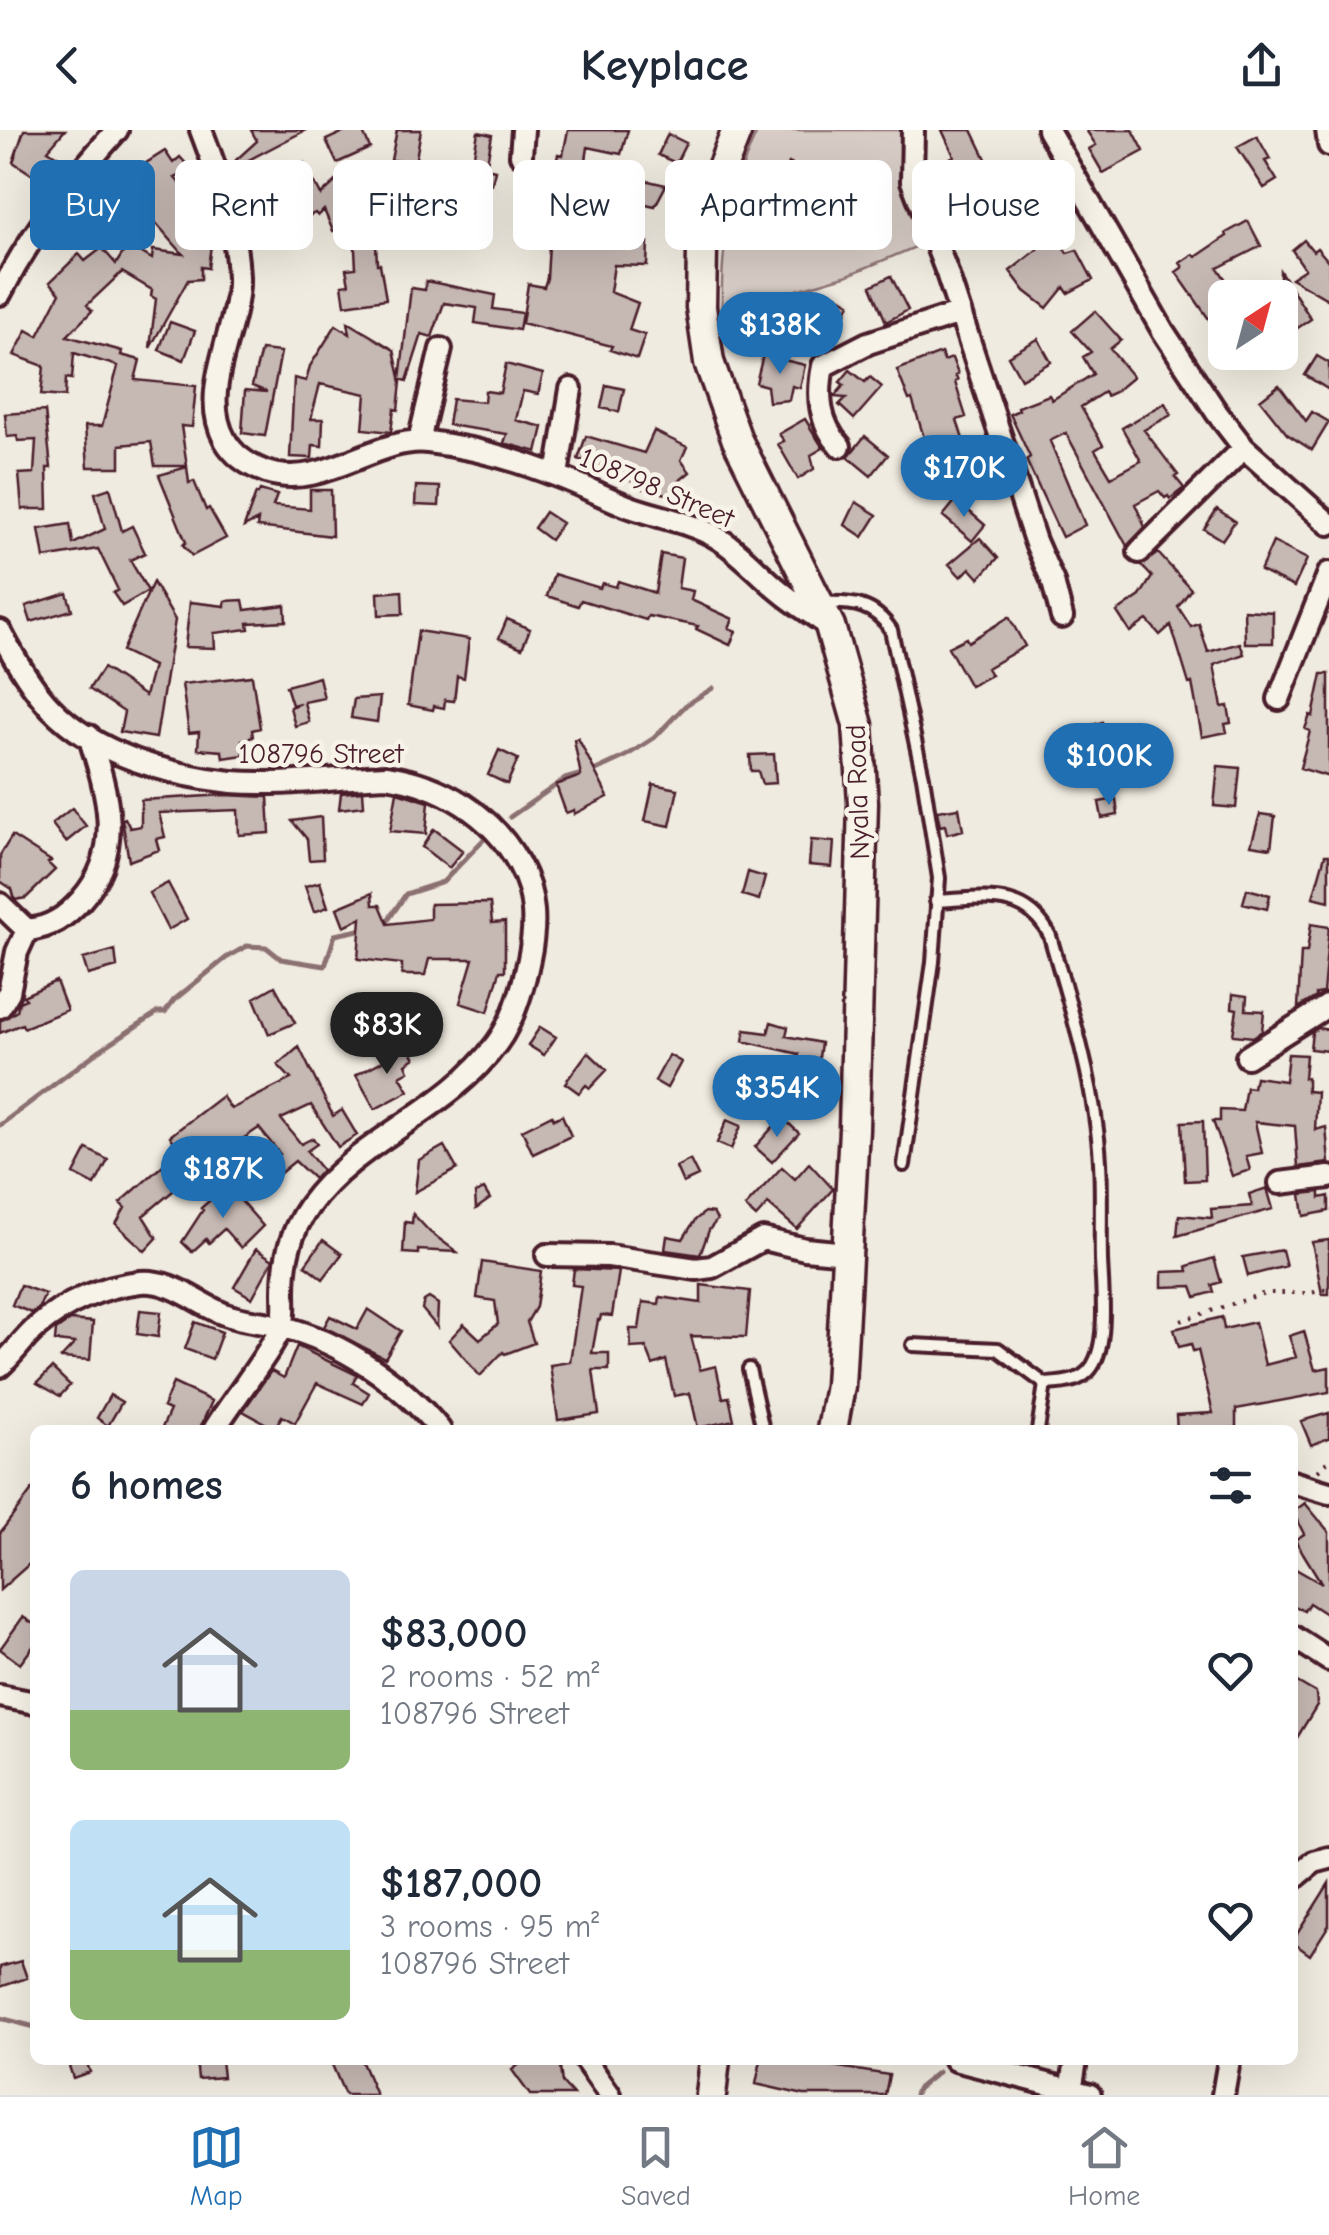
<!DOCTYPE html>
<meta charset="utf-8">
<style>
:root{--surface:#fff;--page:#f2f2f3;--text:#1f2937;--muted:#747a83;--line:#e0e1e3;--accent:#1f6fb2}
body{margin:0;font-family:"Comic Neue",sans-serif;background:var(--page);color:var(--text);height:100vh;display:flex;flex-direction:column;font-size:38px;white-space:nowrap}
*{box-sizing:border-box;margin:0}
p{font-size:32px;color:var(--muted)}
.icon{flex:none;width:55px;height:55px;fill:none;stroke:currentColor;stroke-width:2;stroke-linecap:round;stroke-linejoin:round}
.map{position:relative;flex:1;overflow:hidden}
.side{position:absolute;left:30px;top:1295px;width:1268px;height:640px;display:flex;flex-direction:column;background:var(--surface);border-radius:15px;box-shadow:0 10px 40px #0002}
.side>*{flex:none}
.banner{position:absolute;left:30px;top:30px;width:1270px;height:90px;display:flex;gap:20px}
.needle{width:65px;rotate:36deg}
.buttons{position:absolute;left:1208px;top:150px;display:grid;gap:20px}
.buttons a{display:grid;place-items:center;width:90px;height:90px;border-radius:15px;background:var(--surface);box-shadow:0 10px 40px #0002;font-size:50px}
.price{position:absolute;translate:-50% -85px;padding:0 22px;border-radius:35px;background:var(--accent);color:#fff;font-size:32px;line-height:65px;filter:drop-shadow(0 2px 5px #0008)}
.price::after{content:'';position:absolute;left:50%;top:60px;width:30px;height:22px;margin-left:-15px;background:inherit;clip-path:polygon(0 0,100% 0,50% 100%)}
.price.on{background:#222;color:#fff}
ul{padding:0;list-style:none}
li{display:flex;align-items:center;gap:30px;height:250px;padding:0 40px}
li span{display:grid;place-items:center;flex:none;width:280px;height:200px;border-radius:15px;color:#555}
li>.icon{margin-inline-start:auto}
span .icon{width:120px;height:120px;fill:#fffc;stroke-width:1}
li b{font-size:42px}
h2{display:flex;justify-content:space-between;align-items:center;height:120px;padding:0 40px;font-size:42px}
.tag{padding:0 35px;border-radius:15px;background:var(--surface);box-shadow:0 10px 40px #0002;font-size:35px;line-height:90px}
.tag.on{background:var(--accent);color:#fff}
header{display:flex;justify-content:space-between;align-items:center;height:130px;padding:0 40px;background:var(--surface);font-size:45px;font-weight:600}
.tabs{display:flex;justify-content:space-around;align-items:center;height:140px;border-top:2px solid var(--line);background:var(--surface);font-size:28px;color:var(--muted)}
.tabs a{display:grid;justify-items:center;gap:5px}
.tabs .on{color:var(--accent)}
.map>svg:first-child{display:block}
</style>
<header><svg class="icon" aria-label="back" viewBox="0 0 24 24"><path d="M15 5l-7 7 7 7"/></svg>Keyplace<svg class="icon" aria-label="share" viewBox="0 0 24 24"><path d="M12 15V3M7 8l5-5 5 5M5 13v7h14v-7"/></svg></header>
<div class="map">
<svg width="1329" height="1965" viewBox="0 0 1329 1965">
<rect width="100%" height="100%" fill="#f0ebe0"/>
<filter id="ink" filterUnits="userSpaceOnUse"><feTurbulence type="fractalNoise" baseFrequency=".01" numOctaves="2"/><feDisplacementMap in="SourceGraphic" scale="20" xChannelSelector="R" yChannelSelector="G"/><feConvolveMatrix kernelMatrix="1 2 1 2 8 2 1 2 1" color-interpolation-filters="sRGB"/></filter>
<g filter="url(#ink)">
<path fill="#d8cdc6" stroke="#917678" stroke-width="2.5" d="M758,0H902L904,54L925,113L848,145L722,182C720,118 730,58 758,0Z"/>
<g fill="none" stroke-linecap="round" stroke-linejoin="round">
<path stroke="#8b6f72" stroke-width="5" d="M510,687L565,649L596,640L626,626L654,608L686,575L713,558
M384,796L406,764L443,752L487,706
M0,995L100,920L158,882H165L174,870L226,828L247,816L266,817L281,829L325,836L335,805L364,799
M0,1888L35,1897
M915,1965L917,1959L938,1942"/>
</g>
<path fill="#c6b8b3" stroke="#4a1f2b" stroke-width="2.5" d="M24,0H65L48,20L57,26L54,31L60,36L48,55L13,32Z
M251,0H306L239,35L236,30L257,11Z
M348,0H362L370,18L337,33L326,10Z
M397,0H421L415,34L391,30Z
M568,0H628L621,24L588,17L583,51L554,46L558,24L563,25Z
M942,0H972L989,35L994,32L1022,68L1038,57L1053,89L1048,92L1067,123L1077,120L1093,150L1068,163L1064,157L1047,178L1025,161L1010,141L1038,119L1006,70L1011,81L1006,84L973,42L964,46L961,39L953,43L946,30L954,26Z
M1086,0H1133L1144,21L1103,43L1089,19L1096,15Z
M478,2L492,5L486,38L495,40L492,54L455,47L457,33L472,36Z
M668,4L686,13L676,33L658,25Z
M1257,6L1270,29L1265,31L1277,50L1264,58L1237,17Z
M165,21L173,33L180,27L192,40L175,48L200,77L184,92L206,94V99L210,100L208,107H212L208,138L201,137V149L188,150L150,218L156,169L151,166L152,160L122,142L87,175L92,181L67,206L122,221L121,225L140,230L135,250L196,256L192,297L181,296L187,336H155L151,312L120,315V337H88L85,296H102L118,236L74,223L72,249L66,248L65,267L41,265L44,236L14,225L27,200L38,206L60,163L50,152L79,124L85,131L102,118L116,134L128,115L152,129L153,120L183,124L149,85L154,80L147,73L152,69L140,47L148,43L143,35Z
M304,33L321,65L349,39L368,76L363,79L371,115L376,114L377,134H380L386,169L345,175L342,155L349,154L346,139L356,138L354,101L344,105L341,98L333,101L324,80L318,86L315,83L307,87L283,43Z
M789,33L817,47L798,87L770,73Z
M627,46L666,55L655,76L622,69Z
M860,76L885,88L873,113L848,101Z
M1248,91L1261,116L1218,138L1238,168H1225V212L1176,142L1183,137L1180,133L1193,124L1196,127L1227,106L1226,103Z
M550,97L565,98V102L648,112L647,136L614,135L610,162L638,173L629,200L645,205L637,229L610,220L612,216L522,193L528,154L544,157L547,148Z
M1304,110L1313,121L1317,118L1329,132V170L1291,148L1305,139L1292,120Z
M1280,141L1311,189L1280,210V168H1261L1280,155Z
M891,146L908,180L886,192L871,156Z
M426,151L495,165L493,179L522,183L519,200L475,193L477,178L444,173L432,207L422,204L407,251L400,249L411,158L425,160Z
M829,161L850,173L837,204L833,202L829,210L805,197L821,168L824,170Z
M1095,181L1121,210L1110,219L1133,247L1115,262L1106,266L1104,262L1081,277L1103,315L1095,320L1111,347L1141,331L1122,298L1165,273L1171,285L1144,300L1178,345L1175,347L1184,358L1170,369L1168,366L1165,368L1159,361L1135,374L1145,397L1127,416L1066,303L1050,311L1085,395L1062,407L1026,330L1030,327L1010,284L1019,280L1018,277L1049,265L1052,270L1093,244L1083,227L1091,222L1072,201Z
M170,192L195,201L184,230L159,220Z
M348,192L394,220L401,252L398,280L394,279L391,302L363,299L366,264L320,254L311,289H323L322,316L313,315L312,328L290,327L294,248L306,251L310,236L336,195L350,204Z
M1038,209L1051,232L1021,249L1008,226Z
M261,220L281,222L265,306L242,303L245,260L267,262L252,256Z
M941,223L944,231L952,228L958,244L955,246L958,250L955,252L966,287L957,290L967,322L932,333L912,269L909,270L897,240Z
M763,225L805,235L800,258L792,256L789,270L769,272L767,256L756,253Z
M1317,226L1329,233V260L1305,245Z
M506,234L543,244L538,264L523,261L516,290L543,297L537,322L504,313L507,304L448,295L452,269L484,272L485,261L500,263Z
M850,240L865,252L870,247L882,257L854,289L839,275L846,268L834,267L844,255L840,252Z
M606,255L624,259L619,282L601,278Z
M1279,255L1306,291L1312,282L1329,292L1312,320L1287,304L1260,270Z
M45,281L51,338H47L48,379H22L19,344L34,343L36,310L18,311L17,306L7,307L5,284Z
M805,289L823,318L811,325L814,339L798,349L778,314L784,311L779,304Z
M654,301L687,317L681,330L690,342L673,356L671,365L641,358L642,353L600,342L601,337L578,329L586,306L644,323Z
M865,306L888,325L871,346L848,327Z
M187,337L189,353L194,351L206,380L209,378L226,408L192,426L183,415L186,412L159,345Z
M416,356L440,357L439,376L415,375Z
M110,358L122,401L132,396L145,423L130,430L148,461L122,476L113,463L118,460L98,419L44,428L39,399L70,394L73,414L105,399L95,363Z
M260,360L277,365L273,376L310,379V360H331L332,406L257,397L258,390L244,397L256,363L258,364Z
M956,370L985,395L972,411L943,386Z
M856,372L877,385L863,407L845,395Z
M1217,379L1235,391L1222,410L1204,399Z
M545,382L562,393L550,410L534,398Z
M980,408L998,428L979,448L970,438L961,447L949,434Z
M1273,412L1307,429L1294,457L1260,441Z
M1158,423L1191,459L1178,477L1191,497L1199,494L1208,522L1240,513L1244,524L1214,535L1222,577L1228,576L1231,593L1225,594L1227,602L1202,607L1192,553L1189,554L1171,495L1160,505L1147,490L1130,502L1117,482L1140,466L1152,447L1141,435Z
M661,424L682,428L678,458L693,461L691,470L733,489L729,498L736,501L730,515L696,499L698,496L648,486L646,490L581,470L578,476L547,466L554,444L600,458L602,453L616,457L618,451L655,463Z
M153,452L175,490L156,608L120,602L124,582L89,559L103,538L145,566L153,536L122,521Z
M402,461L403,484L379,485L378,463Z
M67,463L72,480L31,492L26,476Z
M243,470L245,480L285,475L286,491L248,493L249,499L214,503L215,518L185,517L190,472L225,476V471Z
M1244,480L1273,482V513H1245Z
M1009,487L1025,516L987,538L991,545L970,556L948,517L966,508L968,512Z
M507,489L530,499L522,518L499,508Z
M418,501L469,509L464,548L457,546L454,571L445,570L444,578L434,576L433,580L408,575Z
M1322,544H1329V647L1300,638L1310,601L1305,599L1310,585L1313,586Z
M252,546L260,598L252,600L253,607L242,610L244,625L223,628L222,621L198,619L199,602L189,603L182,554Z
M319,547L324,568L304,572L309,592L295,596L290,577L300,573L292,575L286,556Z
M380,567L377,592L351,588L354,569Z
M1102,592L1103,596L1120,593L1124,611L1107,615L1109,626L1099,628L1102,643L1083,647L1076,618L1066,620L1062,604Z
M578,608L608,667L574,684V680L566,683L556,655L581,646L574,610Z
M499,620L518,629L507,654L488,645Z
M774,624L776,653L762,654L758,641H751L750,625Z
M1218,636L1240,638L1236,678L1214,676Z
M653,654L678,659L670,696L645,691Z
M363,661L364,676L339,679L341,663Z
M397,662L429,672L426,704L390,701Z
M226,665L268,667L270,703L239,705L238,680L159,683L165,707L156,709L159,720L129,731L122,689L125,688L130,698L141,696V670Z
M1116,669L1118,685L1102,688L1099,672Z
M72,678L86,696L66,712L52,694Z
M959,678L963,700L947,704L945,695L940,696L937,681Z
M1260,684L1275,686L1271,718L1251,715Z
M321,687L323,729L309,730L307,709L292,691Z
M434,699L463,721L449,738L422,717Z
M12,706L51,731L48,733L55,740L26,768L15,770L12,759L0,751V725Z
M811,710L834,712L832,737L809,735Z
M1325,725H1329V771L1313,767Z
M748,742L765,747L759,770L742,765Z
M320,752L328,777L314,782L305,756Z
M168,753L187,789L168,800L149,763Z
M1247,759L1270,765L1267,779L1243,773Z
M372,763L373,775H380L388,794L430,789V774L490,773L492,793L505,792V841H500L488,882L460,873L473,829H429L425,845H402V834L358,829L361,788L344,796L337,778Z
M1311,794L1329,797L1323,863L1316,864V867L1298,878L1301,822H1307Z
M115,820L117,837L88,845L83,829Z
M56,851L67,880L24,898L22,894L0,903V891L17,881L19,872L26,869L23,866Z
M275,856L295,893L269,904L254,868Z
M1233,864L1247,866L1246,880L1264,881L1262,901L1253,907L1233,905L1237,879L1232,878Z
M771,892L788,897L786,906L821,913L811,985L786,980L790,965L798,967L803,937L797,936L799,924L743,911L745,900L768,903Z
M540,897L556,907L544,925L528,915Z
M1318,898L1329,900L1328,921L1310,919L1312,902Z
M405,912L415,928L406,934L409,941L400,946L409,961L375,979L356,945L386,929L384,925Z
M299,917L333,986L342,980L357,1005L338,1017L311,975L281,989L301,1014L313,1008L317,1014L307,1021L322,1040L314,1049L295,1031L268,1053L259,1035L280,1024L259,998L203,1036L143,1086L157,1108L145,1121L116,1094L125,1078L120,1073L180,1020L170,1006L222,966L231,979L291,949L278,935Z
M588,922L607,940L590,958L586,955L579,963L565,953Z
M1288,924L1306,925L1304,948H1307V961L1317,962L1315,1000L1326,997L1329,1033L1298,1037L1295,996L1255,992L1262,1023L1246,1026L1250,1040L1232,1046L1213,991H1220V980L1242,981L1246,957L1253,958L1255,947L1285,951Z
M669,925L681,932L667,958L655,951Z
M552,985L554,989L562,985L571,1006L533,1024L522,1000Z
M782,987L799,1003L772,1032L755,1017Z
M727,990L741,996L731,1019L717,1013Z
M1203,991L1205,1050L1185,1051L1182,992Z
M444,1016L457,1039L415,1062L419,1030Z
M87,1019L108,1030L95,1055L74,1044Z
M690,1030L698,1046L683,1053L676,1037Z
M809,1033L833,1059L797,1099L768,1074L756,1087L745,1077L782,1037L795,1049Z
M227,1055L263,1096L241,1118L224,1099L209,1113L206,1109L192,1122L182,1112L203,1080L201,1078Z
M1267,1058L1273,1079L1177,1106L1179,1085L1212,1088L1211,1079L1252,1076L1249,1064Z
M484,1059L490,1069L476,1079L475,1063Z
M1320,1062V1068L1329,1066V1081L1304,1086L1301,1064Z
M705,1082L713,1083L717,1090L709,1100L700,1125L665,1120L667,1106L683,1109L695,1090Z
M413,1084L430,1102L457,1122L418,1120V1124L403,1123L405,1092L412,1093Z
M323,1110L342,1124L323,1149L305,1135Z
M1329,1110V1164H1322L1312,1112Z
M256,1119L273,1130L252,1168L234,1157Z
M1282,1120L1286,1136L1248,1146L1243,1127Z
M1214,1128L1221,1152L1212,1155L1214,1162L1196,1167L1192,1156L1162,1157V1142L1188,1141L1187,1136Z
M482,1132L541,1141L536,1177L527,1192L534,1213L505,1224L503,1222L480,1246L449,1210L464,1194L480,1209L498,1194L495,1171L477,1168Z
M574,1139L619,1141L612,1186L601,1185L600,1190H598L592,1223H609V1240H593L599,1284L558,1290L550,1235L570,1232L581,1156L572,1155Z
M20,1155L45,1164L39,1178L32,1183L12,1175Z
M701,1155L750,1161L746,1207L691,1206L700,1240L716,1236L723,1268L729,1267L734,1290L698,1298L690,1263L674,1266L666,1230L653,1235L646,1217L631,1218L630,1199H639L643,1172L659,1174L660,1167L701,1173Z
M429,1168L438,1174L437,1197L422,1179L424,1171Z
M368,1179L401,1201L385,1228L324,1197L330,1186L357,1199Z
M140,1180L161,1182L158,1207L137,1204Z
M1222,1187L1224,1199L1255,1192L1265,1235L1296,1227L1289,1206L1304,1201L1315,1240L1329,1237V1262L1236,1279V1300H1177L1176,1285L1213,1283L1198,1220L1193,1221L1191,1214L1179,1217L1174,1199Z
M70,1190L93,1192L90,1230L61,1228L75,1213L55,1211L56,1200Z
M195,1192L222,1202L212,1229L185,1219Z
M297,1216L357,1245L353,1253L369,1263L363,1274L317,1253L295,1293L282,1286L276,1296L272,1297L243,1281L271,1241L284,1248Z
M52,1238L70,1255L60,1266L37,1253Z
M173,1253L212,1271L199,1300H161L170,1280L163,1277Z
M110,1265L122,1272L108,1296L97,1288Z
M1329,1283V1308L1311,1315L1301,1291Z
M35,1356V1429L0,1460V1403Z
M1305,1373L1329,1402V1486L1309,1473L1304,1481L1292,1475V1437L1322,1454L1295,1410L1304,1404L1293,1382Z
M23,1487L35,1495V1514L20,1534L0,1519Z
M1292,1549L1316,1563L1317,1575L1292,1616Z
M1329,1753V1795L1310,1825L1292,1812Z
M21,1831L27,1848L0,1857V1837Z
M67,1930H86L90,1942L73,1948Z
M196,1930H221L223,1947L198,1949Z
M330,1930H361L376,1965H345Z
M525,1930H559L562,1953L573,1965H530L512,1940Z
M761,1930L807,1932L889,1945L885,1965H804L756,1954Z"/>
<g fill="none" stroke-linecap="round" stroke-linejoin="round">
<defs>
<path id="lane" d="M825,473C853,472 874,474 891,500L923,647L939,748L933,832L904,1035
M913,1215L998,1219L1045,1254C1066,1253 1087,1252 1096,1229C1107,1205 1102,1156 1101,1130C1100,1087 1103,1042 1097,1000C1089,934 1068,869 1050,806C1026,758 982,769 936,771
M749,1239L763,1300
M1038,1300L1045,1254"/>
<path id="street" d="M201,0C219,47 236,95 238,147C240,199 197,260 225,310C234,326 250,336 266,342C323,361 376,306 428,312C471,317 520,331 560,347C584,356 606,368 630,377C658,387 690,392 716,407C740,421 758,443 780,461C795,474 813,484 829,496
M913,0L912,51L946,140L1035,411L1053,452L1062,487
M1048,0L1163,201L1217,283L1244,318L1329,394
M1327,0L1329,15
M521,25L523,0
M0,164C30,106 73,48 117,0
M419,311L441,219
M840,316C819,293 817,266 823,236L868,213L960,183
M557,345L571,259
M1139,422L1244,318
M0,501C14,528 30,556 51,578C95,624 170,646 232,652C282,656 336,648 386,646C441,654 492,684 519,734C536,765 536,796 529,829C523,858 514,890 497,913C448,982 358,1008 309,1076C290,1103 284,1129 284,1162C284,1171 285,1182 283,1192C278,1213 228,1276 214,1300
M1279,569L1329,443
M0,774L27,800L17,822L9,862L0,877
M27,800C50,798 66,787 81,770C125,721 108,664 89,606
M1247,927L1329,875
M1280,1053L1329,1047
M547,1125L609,1126L696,1139L712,1137L763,1109L805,1119L847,1123
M0,1236C14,1224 23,1209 37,1197C65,1173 102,1156 140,1152C172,1149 196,1173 224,1184C244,1192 263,1191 283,1197C342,1212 402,1253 440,1300
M1292,1352L1329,1363
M1292,1506L1329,1530
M0,1566L35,1573
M1292,1750L1314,1732L1329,1728
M585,1930L610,1965
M955,1930L1090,1965
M1071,1961L1076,1930
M1223,1965L1229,1930"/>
<path id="secondary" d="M737,0L713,61L702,120L701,177L709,232L737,310L830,496L858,595L863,673L854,999L840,1256L832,1300
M711,1965L715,1930"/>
</defs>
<use href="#lane" stroke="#4a1f2b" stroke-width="18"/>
<use href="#street" stroke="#4a1f2b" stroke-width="28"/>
<use href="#secondary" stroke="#4a1f2b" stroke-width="35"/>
<path stroke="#4a1f2b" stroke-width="4" stroke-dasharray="2.5 8" stroke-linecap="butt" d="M1181,1191L1265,1163H1311L1329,1159
M1318,1341L1329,1330"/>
<use href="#lane" stroke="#f7f3e8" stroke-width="10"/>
<use href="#street" stroke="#f7f3e8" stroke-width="20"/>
<use href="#secondary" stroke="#f7f3e8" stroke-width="28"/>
</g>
</g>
<g text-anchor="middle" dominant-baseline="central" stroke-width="9" stroke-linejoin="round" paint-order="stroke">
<g font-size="28" fill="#4a1f2b" stroke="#f7f3e8">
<text transform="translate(657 358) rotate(23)">108798 Street</text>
<text x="321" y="624">108796 Street</text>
<text transform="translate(858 662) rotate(-92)">Nyala Road</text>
</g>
</g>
</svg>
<div class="buttons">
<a><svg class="needle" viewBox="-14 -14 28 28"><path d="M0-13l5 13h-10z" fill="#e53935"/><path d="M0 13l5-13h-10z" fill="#747a83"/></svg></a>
</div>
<b class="price" style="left:780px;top:247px">$138K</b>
<b class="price" style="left:964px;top:390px">$170K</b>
<b class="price" style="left:1109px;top:678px">$100K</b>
<b class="price on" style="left:387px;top:947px">$83K</b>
<b class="price" style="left:777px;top:1010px">$354K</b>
<b class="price" style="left:223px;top:1091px">$187K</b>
<div class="banner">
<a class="tag on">Buy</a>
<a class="tag">Rent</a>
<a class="tag">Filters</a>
<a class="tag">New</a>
<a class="tag">Apartment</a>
<a class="tag">House</a>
</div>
<section class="side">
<h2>6 homes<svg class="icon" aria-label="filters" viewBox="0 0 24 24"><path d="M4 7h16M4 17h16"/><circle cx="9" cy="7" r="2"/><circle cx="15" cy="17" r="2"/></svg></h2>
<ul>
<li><span style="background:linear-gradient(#c9d6e8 70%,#8fb573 0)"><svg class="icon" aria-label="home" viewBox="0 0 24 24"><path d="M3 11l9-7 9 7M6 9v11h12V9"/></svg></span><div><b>$83,000</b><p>2 rooms · 52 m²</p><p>108796 Street</p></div><svg class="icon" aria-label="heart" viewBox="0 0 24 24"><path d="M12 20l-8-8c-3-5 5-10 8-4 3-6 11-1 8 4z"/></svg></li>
<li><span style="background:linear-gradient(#bfe0f5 65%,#8fb573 0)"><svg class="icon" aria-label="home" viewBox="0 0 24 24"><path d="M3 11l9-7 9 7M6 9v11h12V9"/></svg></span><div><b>$187,000</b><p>3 rooms · 95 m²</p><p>108796 Street</p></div><svg class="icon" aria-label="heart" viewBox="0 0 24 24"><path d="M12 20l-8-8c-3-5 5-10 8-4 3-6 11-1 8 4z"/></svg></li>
</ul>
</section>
</div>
<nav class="tabs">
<a class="on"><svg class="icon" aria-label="map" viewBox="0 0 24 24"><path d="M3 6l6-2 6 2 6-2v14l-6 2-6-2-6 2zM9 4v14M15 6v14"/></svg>Map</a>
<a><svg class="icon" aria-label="saved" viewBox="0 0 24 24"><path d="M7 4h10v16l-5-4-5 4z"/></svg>Saved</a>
<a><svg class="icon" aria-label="home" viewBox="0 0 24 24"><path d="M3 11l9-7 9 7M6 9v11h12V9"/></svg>Home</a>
</nav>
